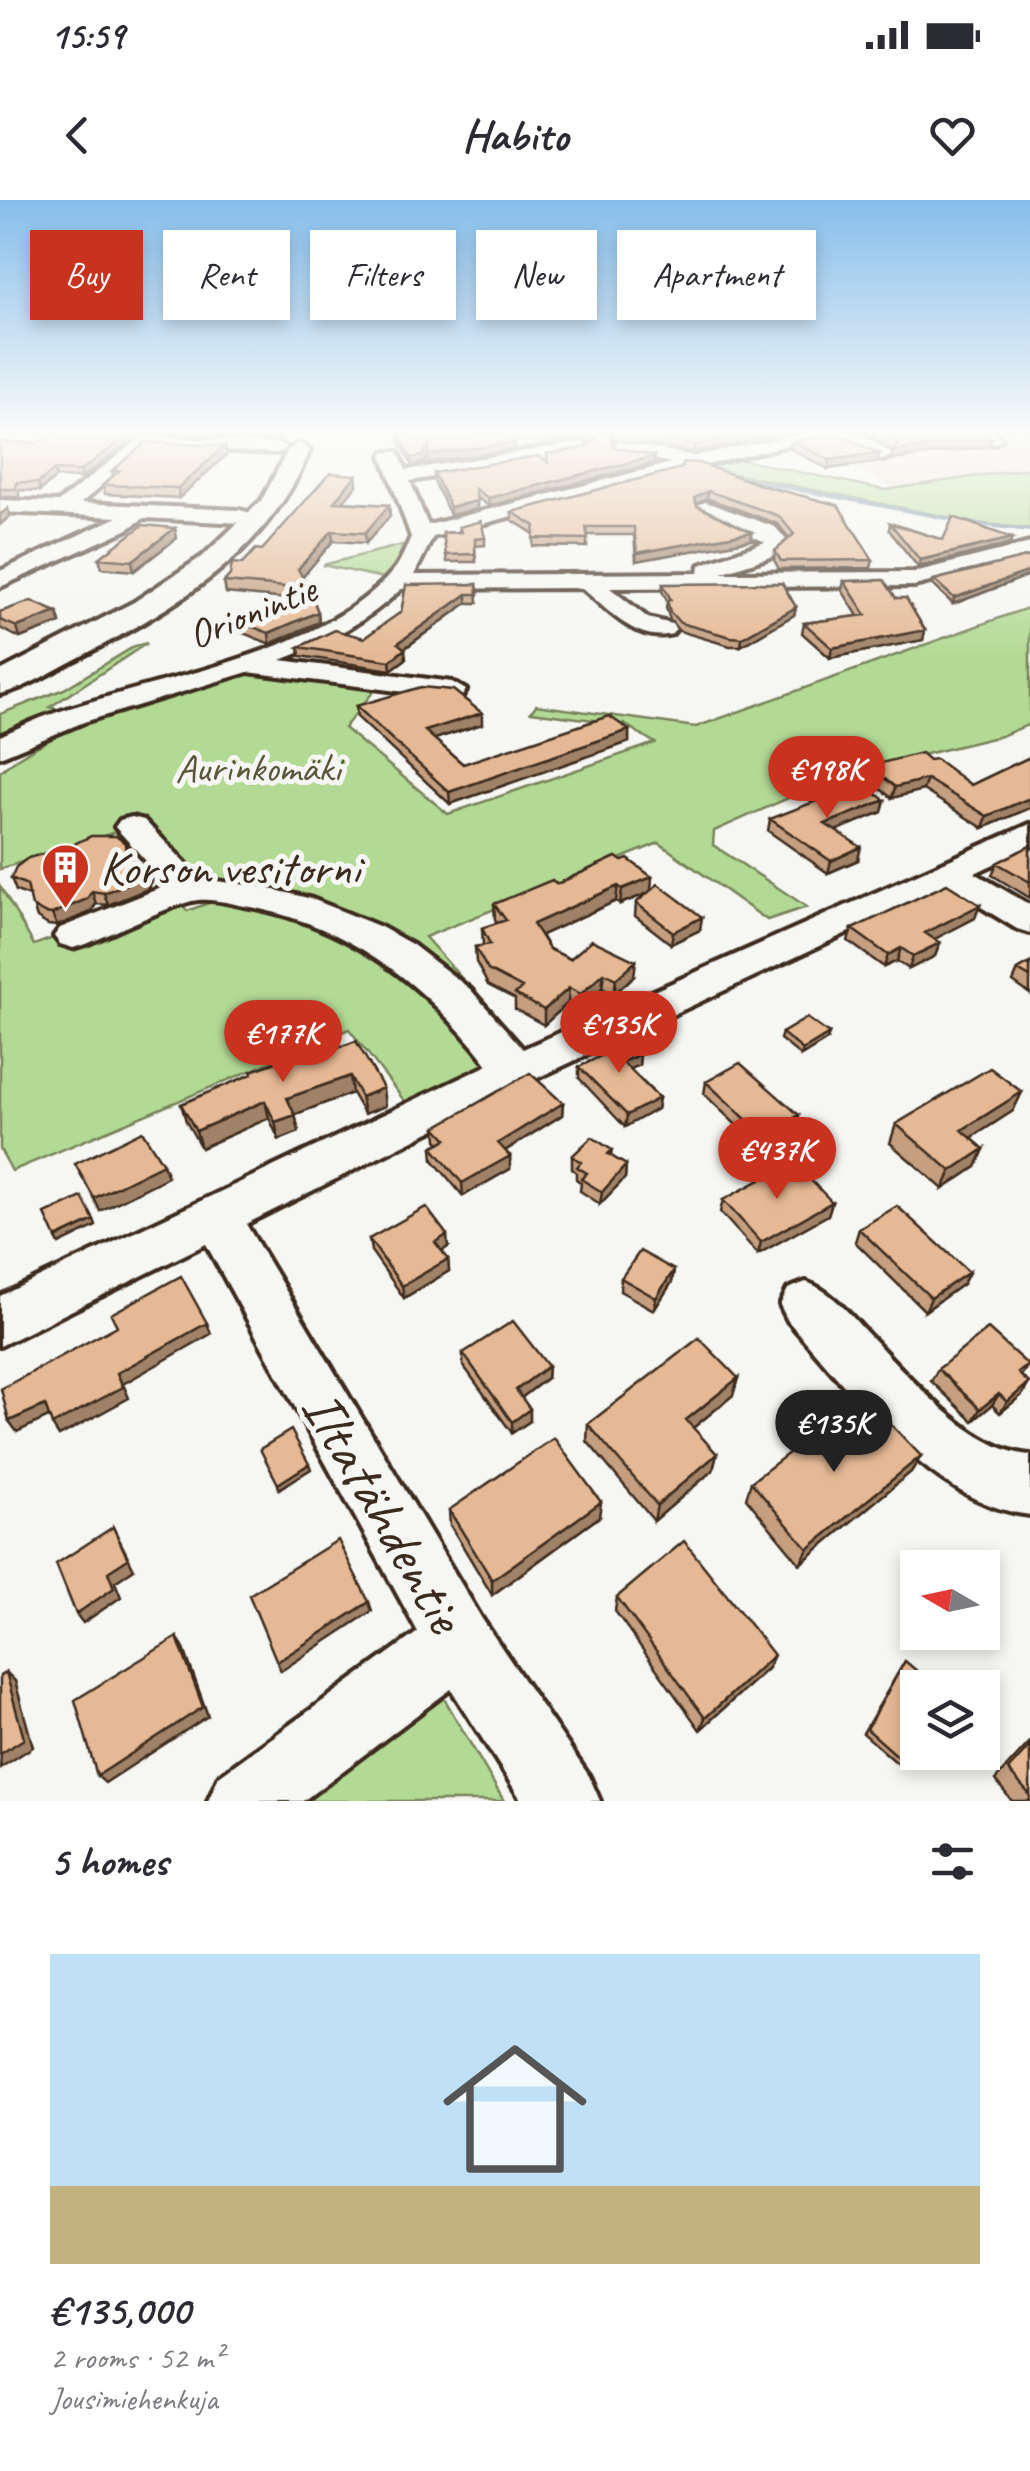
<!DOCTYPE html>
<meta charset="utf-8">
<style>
:root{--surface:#fff;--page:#f7f7f7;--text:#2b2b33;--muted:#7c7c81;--line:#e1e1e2;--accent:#c8321e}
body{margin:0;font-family:Caveat,sans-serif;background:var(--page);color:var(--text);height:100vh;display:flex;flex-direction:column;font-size:38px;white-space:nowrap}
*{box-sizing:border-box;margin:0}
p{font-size:32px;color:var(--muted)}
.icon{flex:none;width:55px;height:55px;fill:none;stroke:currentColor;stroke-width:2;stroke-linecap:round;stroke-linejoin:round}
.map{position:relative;height:1601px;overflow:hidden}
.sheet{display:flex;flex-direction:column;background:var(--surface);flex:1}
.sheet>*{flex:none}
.top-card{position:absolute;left:30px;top:30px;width:970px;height:90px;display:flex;gap:20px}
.needle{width:65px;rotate:279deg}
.tools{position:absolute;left:900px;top:1350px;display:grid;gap:20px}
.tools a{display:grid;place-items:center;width:100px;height:100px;border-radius:0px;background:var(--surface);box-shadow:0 5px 15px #0003;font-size:50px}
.price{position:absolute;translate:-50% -85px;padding:0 22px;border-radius:35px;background:var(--accent);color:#fff;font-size:32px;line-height:65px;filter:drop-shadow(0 2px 5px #0008)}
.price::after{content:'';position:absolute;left:50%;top:60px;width:30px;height:22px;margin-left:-15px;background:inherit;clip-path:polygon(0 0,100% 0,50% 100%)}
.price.on{background:#222;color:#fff}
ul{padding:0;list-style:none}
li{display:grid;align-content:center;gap:20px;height:530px;padding:0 50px}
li+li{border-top:2px solid var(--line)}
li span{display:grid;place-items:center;height:310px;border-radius:0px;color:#555}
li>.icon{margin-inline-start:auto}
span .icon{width:180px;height:180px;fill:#fffc;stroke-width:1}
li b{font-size:42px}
h2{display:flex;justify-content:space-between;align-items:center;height:120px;padding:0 50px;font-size:42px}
.chip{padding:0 35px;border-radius:0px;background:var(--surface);box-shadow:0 5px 15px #0003;font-size:35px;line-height:90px}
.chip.on{background:var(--accent);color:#fff}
.status{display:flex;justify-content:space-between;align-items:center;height:70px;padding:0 50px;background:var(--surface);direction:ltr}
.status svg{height:28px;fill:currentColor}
header{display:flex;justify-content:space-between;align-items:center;height:130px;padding:0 50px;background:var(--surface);font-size:45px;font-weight:700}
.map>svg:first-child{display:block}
</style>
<div class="status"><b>15:59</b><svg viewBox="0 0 49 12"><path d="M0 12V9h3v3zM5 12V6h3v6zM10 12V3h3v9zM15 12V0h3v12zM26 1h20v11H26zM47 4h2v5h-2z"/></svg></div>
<header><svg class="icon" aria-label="back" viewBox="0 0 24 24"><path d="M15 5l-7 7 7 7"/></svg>Habito<svg class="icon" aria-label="heart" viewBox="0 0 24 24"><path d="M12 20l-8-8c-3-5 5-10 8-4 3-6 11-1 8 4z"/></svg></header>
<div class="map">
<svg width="1030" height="1601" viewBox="0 0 1030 1601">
<rect width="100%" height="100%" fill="#f6f6f2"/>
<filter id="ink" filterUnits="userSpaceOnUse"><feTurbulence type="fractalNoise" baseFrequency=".01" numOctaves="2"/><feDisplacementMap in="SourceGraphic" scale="20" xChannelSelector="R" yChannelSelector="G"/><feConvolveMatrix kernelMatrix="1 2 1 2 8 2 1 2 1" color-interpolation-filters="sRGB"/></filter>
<g filter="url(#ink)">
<path fill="#f1e4d6" d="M864,232H1030V284L922,303L850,266L828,269L781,245L784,241Z"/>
<path fill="#b3da95" stroke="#77825a" stroke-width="2.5" d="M733,258L885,290L1030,268V329L975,323L700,267Z
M410,343C405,358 400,373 383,378L323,365Z
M1030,407V524L1001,536L842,574L714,631L713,645L807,707L767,720L659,643L425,737L521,845L406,747L483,861V869L409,907L349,829L12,971L0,949V686L34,745L173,694L187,711L244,690L194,680L125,629L0,669V572C44,531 188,481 248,472C276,468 346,482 378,486L344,528L448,614L655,543L624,524L531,512L536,505L696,527Z
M147,443L50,507L60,510L0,536V514L64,489L135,446Z
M438,1488L504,1601H285Z"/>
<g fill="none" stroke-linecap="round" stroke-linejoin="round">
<path stroke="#6e8a9b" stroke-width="4" d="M500,237L562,245
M738,278L978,324L1030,330"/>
<defs>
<path id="minor" d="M810,232H858L893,254L884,260L878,258L839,239L784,246L694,268L680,265V272L433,337L414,375L699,373L700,365L765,342L699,312L696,308L699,304L706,302L775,327L789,342L776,355L721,373L914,372L1030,343V357L914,386L610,388L648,418L672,424L676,429L672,434C636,443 607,409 582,388L401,389C367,422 325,443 281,460L452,482L466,490L462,496L452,498L248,472L84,522L0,557V536L31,522C136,479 318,461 393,371C401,362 406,348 411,337L382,256L384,252H398L406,270L583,242L592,247L583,252L410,281L428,325L671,263L614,251V243L620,242L694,256Z
M970,232H993L1002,239L993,244Z
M143,236L278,243L287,248L278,253L147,247L81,303L240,310L262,316L265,320L262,324L144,318L128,329L0,387V371L118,317L0,312V300L58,302Z
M132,617L144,620L201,679L263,687L312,699L381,727L413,745L470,789L523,849L1030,624V647L975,673L1030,705V733L1017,729L947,686L531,881L246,1024L482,1419L589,1576L600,1601H522L451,1489L303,1601H208L219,1576L418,1432L206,1044L0,1146V1096L488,865C426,784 348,724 245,706C230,703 208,697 192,701C157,710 120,731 86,744L73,748L60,744L54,736L60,728L168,685L115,627L120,620Z
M806,1082C831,1091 847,1111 865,1131C906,1173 970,1250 1030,1255V1315C930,1304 851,1191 788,1121L780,1105L788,1089Z"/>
<path id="major" d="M299,243L310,250C267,355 173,409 76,459C52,471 27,488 0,494V471L134,402L203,356L262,300L288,250Z"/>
</defs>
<use href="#minor" stroke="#3b2a1e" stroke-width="8"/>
<use href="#major" stroke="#3b2a1e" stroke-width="8"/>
<use href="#minor" fill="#f6f6f2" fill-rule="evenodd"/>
<use href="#major" fill="#f6f6f2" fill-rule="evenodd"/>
</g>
<path fill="#c59f80" stroke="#3b2a1e" stroke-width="2.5" d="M55,232H285L280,238L143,232L82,278L56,277L40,291L19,290V297H0V242L37,243Z
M398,232L515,249L429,263L428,255L424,263L412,265L399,240Z
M543,232H791L694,252L613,239L612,241L614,247L654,263L489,306L477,298V309L450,315L434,281V273L547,261V254L584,248L590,243L582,238L544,244Z
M873,232H981L991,238L989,246L891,260L893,251L873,237Z
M792,241L879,253L878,262L828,269L791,249Z
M227,254L179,298L105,294L103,285L113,276L112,271Z
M682,268L873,360L871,368L779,369L774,360L775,351L789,338L778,324L707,298L696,304L697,306L751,340L636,361L634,335H587V347L533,346L534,334L512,320V312Z
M356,275L357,285L343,302L389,305L390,316L366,343L333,341L302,377L309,389L310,400L318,412L319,422L270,444L236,430L234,420L308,401L226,393L224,382L242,364L262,350Z
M890,323L943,340L1012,338L1010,344L918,367L889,330Z
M459,327L485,338V345L475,346L476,362H447L443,333L459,332Z
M177,338L134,371L102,368L99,358Z
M1030,356V375L953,404L933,385L934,380Z
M844,381L896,398L925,430L923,440L830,458L802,433L804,423L858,416L842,390Z
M477,384L478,403H467L404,449L406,459L391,470L300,456L299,447L364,438Z
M663,384L796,407L794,415L741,446H730L679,431L670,420L666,408L667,401L662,391Z
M0,412H57L60,423L20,438L0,428Z
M356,506L482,524L434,539L463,564L629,530V542L450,604L357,517Z
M1030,557V608L983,628L923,590L892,598L866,578L869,566L929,560L971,585Z
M882,612L836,630L858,660L828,673L768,631L770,619Z
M125,643L129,658L152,680L148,689L108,705L96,704L91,712L57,726L48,725L37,718L30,696L16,691L11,678L66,655Z
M1030,646V698L992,675L997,663Z
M616,657L651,690L700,730L671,744L635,716L636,703L648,693L620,704L616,701L541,735L549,749L570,759L634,776L614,794L602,788L580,809L568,803L544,825L515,809V799L488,785L476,762L475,747L483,745L482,728L497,723L495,719L494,704L557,684Z
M975,718L934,739L940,743L935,756L909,769L897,761L884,767L848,741L852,729Z
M1030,763V794L1013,782L1018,770Z
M782,833L827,840L801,856L780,839Z
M356,841L385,906L364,914L352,893L295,914L299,932L279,940L269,918L201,948L186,921L181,904Z
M599,845L640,854L639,865L630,869L659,898L657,909L625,927L579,878V867L599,857Z
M706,882L796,928L760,948L704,894Z
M1022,892L1013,911L971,938L984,949L976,967L943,989L890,943L896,924Z
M563,903L562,915L505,951L510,956V969L463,996L433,960L432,947L440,943L437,940L436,927Z
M612,950L611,956L626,965L625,978L600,1004L580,991L581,983L576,979V972L572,969V956Z
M723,1000L832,1002L828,1015L758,1054L720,1012Z
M859,1029L969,1072L963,1084L925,1111L855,1042Z
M369,1039L448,1047L442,1051L448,1059L449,1071L404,1098L371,1051Z
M674,1070L672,1082L654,1110L620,1091L621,1078Z
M463,1153L548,1166L547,1178L521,1198L530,1221L512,1233L463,1165Z
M1028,1165L1021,1176L1029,1183L1022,1195L1000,1213L992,1205L973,1221L931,1181L938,1169Z
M738,1178L733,1195L693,1228L717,1254L713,1270L654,1321L587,1241L588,1224Z
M921,1256L911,1272L800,1364L746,1298L751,1282Z
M449,1310L599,1317L492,1395L450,1325Z
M617,1397L768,1468L700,1530L615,1411Z
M905,1461L901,1559L897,1563L863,1533Z
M1030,1542V1601H1012L995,1580Z"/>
<path fill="#a08268" stroke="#3b2a1e" stroke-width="2.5" d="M132,232H143L82,278L80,271Z
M576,232H583L582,238L544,244V237Z
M757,232H791L694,252L695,245Z
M991,238L989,246L891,260L893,251Z
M430,242L431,250L424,263L412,265L411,258Z
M515,242V249L429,263L428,255Z
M225,246L227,254L179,298L178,288Z
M879,253L878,262L828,269L830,260Z
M655,256L654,263L489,306L488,298Z
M54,270L56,277L40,291L38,283Z
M356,275L357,285L335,312L334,302Z
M708,291L707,298L693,306L694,298Z
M477,301V309L450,315V307Z
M389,305L390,316L366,343L365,333Z
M8,308L10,316L0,325V315Z
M175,328L177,338L134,371L132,361Z
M332,331L333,341L300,380L298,369Z
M752,332L751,340L636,361L637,353Z
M1012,338L1010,344L918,367L920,360Z
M1030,371V375L953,404L954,398Z
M467,394V403L398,453V443Z
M796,407L794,415L741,446L742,438Z
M57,412L60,423L20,438L17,427Z
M318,412L319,422L270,444L269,433Z
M925,430L923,440L830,458L832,448Z
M405,449L406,459L391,470L390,461Z
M482,513V524L425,542V531Z
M629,530V542L450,604L449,592Z
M927,579L923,590L892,598L895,587Z
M1030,598V608L983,628L987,616Z
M885,600L882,612L823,636L825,624Z
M861,647L858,660L828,673L831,661Z
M148,668L152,680L148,689L108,705L104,693Z
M652,677L651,692L620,704L622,689Z
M618,686L616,701L533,739V724Z
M92,691L96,704L91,712L57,726L52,714Z
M980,705L975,718L921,746L925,733Z
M702,717L700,730L671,744L673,732Z
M940,743L935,756L909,769L913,756Z
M901,748L897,761L884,767L888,755Z
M636,761L634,776L614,794L616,779Z
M604,773L602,788L580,809L581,794Z
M569,788L568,803L544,825V810Z
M829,834L827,840L801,856L803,850Z
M640,854L639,865L621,873L622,862Z
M350,876L352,893L291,916L287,898Z
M383,888L385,906L364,914L361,897Z
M1022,892L1013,911L954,949L962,930Z
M659,898L657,909L625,927L627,915Z
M265,901L269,918L201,948L196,931Z
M563,903L562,915L498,955V943Z
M295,915L299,932L279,940L275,922Z
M799,915L796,928L760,948L764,936Z
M984,949L976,967L943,989L951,971Z
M510,956V969L463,996L462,983Z
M163,964L168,977L100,1011L94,998Z
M626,965L625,978L600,1004L602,992Z
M832,1002L828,1015L758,1054L761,1042Z
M94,1020L96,1026L59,1044L56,1038Z
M447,1035L448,1047L436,1054L435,1042Z
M448,1059L449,1071L404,1098L402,1086Z
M674,1070L672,1082L654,1110L656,1098Z
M969,1072L963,1084L925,1111L931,1098Z
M207,1123L211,1134L123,1184L129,1198L59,1236L52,1225L117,1173Z
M548,1166L547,1178L516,1202V1190Z
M738,1178L733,1195L682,1237L686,1220Z
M1029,1183L1022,1195L1000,1213L1007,1202Z
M999,1194L992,1205L973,1221L980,1209Z
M45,1205L51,1216L17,1232L9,1221Z
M530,1209V1221L512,1233V1222Z
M717,1254L713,1270L654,1321L657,1305Z
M921,1256L911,1272L800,1364L808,1349Z
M309,1264L311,1269L279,1289L278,1284Z
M601,1302L599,1317L492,1395V1380Z
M113,1327L134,1369L115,1382L121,1397L83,1423L76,1414L108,1372Z
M369,1402L372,1411L281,1471L277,1462Z
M177,1437L183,1446L208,1516L105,1583L97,1576Z
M774,1455L768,1468L700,1530L705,1518Z
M6,1472L15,1481L33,1547L0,1568Z"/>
<path fill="#e5b995" stroke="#3b2a1e" stroke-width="2.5" d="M55,232H132L80,271L54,270L38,283L17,282L16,289H0V242L37,243Z
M500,232L515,242L428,255L430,242L423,256L411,258L398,233Z
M544,232H576L544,237Z
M585,232H614L611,236L614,247L655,256L488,298L475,289L477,301L450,307L434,273L538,256L548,262L547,254L584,248L596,238Z
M614,232H757L695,245Z
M880,232H981L991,238L893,251L898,244Z
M840,235L879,253L830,260L792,241Z
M146,242L225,246L178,288L103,285L119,271H112Z
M684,262L699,263L764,286L838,305L873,360L781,361L775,351L794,334L779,316L708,291L694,298L697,306L752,332L637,353L634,327H586L588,339L533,338L535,326L512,312L682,268Z
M330,273L356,275L334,302L389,305L365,333L332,331L298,369L309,389L224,382L230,375L232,363L242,364L256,349L262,350Z
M953,317L1012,338L920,360L890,323L943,340Z
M481,321L485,338L475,339V354L446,355L443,333L461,332L459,327Z
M143,325L175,328L132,361L99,358Z
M1030,356V371L954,398L934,380Z
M884,380L896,398H906L925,430L832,448L804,423L866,415L844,381Z
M782,383L796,407L742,438L731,437L680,423L670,412L667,400H671L663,384Z
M477,384L478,394H467L398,443L405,449L390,461L299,447L335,430L364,438L401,412L406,385Z
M313,399L318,412L269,433L234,420Z
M31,401L57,412L17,427L0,420V412Z
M421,487L453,490L482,513L425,531L463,564L609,516L629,530L449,592L356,506Z
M921,553L929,560L936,559L971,585L1030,557V598L987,616L927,579L895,587L869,566Z
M860,584L885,600L825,624L861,647L831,661L770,619Z
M91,636H116L125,643L126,657L148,668L144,677L104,693L92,691L87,699L52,714L44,713L32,706L27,685L11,678L16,667L28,658L46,653L66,655L76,643Z
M1030,646V682L997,663Z
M616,657L622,661L628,659L652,677L622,689L618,686L533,724L549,749L570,759L592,740L636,761L616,779L604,773L581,794L569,788L544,810L515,794L522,788L488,770L475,747L490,744L482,728L506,720L494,704L552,680L557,684Z
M658,684L702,717L673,732L636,703Z
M947,684L980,705L925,733L940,743L913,756L901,748L888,755L852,729Z
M1030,763V777L1018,770Z
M807,818L829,834L803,850L782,833Z
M622,835L640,854L622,862L659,898L627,915L579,867L607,853L599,845Z
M356,841L383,888L361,897L350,876L287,898L295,915L275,922L265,901L196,931L181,904L252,874L251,871L304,852L307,859Z
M740,863L799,915L764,936L706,882Z
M990,868L1022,892L962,930L984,949L951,971L896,924Z
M530,873L563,903L498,943L510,956L462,983L432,947L447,939L436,927Z
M142,931L163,964L94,998L75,964Z
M592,937L612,950L608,954L626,965L602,992L581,979L587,973L577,967L581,962L572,956Z
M793,962L832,1002L761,1042L723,1000Z
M82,997L94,1020L56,1038L45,1014Z
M897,1006L969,1072L931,1098L859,1029Z
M426,1007L447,1035L435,1042L448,1059L402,1086L369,1039Z
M640,1051L674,1070L656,1098L621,1078Z
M181,1076L207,1123L117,1173L123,1187L52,1225L45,1205L9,1221L1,1189L117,1126L111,1114Z
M513,1121L548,1166L516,1190L530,1209L512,1222L463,1153Z
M988,1129L1028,1165L1018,1173L1029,1183L1007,1202L999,1194L980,1209L938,1169Z
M699,1138L738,1178L686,1220L717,1254L657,1305L588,1224Z
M875,1208L921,1256L808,1349L751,1282L833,1219L844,1232Z
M291,1230L309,1264L278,1284L260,1249Z
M554,1238L601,1302L492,1380L449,1310Z
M113,1327L128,1359L108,1372L114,1388L76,1414L56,1364Z
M338,1340L369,1402L277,1462L249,1395Z
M684,1341L774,1455L705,1518L617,1397Z
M177,1437L203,1507L97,1576L75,1500Z
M905,1461L937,1488H918V1528L901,1559L867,1529Z
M6,1472L24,1539L0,1554V1476Z
M1030,1546V1595L1008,1570Z"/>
</g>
<linearGradient id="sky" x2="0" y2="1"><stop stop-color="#85bdeb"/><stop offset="0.51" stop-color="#fbfbf9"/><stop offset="1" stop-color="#fbfbf9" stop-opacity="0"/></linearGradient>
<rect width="1030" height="456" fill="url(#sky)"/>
<defs>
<symbol id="building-pin" viewBox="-11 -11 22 30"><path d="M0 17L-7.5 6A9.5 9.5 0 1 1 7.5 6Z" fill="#c8321e" stroke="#f6f6f2"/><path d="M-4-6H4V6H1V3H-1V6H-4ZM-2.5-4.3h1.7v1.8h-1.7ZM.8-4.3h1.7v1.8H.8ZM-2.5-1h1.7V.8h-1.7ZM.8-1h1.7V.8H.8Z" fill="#fff"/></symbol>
</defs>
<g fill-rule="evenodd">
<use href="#building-pin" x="38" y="640" width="55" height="75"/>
</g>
<g text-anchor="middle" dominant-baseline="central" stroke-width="10" stroke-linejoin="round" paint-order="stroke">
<g font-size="40" fill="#3b2a1e" stroke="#f6f6f2">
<text transform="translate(252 412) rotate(-22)">Orionintie</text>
</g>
<g font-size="40" fill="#59563c" stroke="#f6f6f2">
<text x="258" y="568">Aurinkomäki</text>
</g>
<g font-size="48" fill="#3b2a1e" stroke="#f6f6f2" text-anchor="start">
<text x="100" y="668">Korson vesitorni</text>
</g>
<g font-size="58" fill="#3b2a1e" stroke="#f6f6f2">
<text transform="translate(384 1311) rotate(60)">Iltatähdentie</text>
</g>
</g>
</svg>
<div class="tools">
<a><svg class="needle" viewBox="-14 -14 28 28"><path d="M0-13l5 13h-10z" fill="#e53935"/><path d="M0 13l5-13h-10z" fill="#7c7c81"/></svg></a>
<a><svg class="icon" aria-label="layers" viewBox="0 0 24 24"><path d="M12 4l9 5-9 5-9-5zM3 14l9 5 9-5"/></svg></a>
</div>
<b class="price" style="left:827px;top:621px">€198K</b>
<b class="price" style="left:619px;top:876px">€135K</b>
<b class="price" style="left:283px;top:885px">€177K</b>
<b class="price" style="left:777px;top:1002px">€437K</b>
<b class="price on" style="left:834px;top:1275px">€135K</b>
<div class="top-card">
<a class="chip on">Buy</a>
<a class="chip">Rent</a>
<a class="chip">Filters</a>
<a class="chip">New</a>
<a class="chip">Apartment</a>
</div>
</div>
<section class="sheet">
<h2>5 homes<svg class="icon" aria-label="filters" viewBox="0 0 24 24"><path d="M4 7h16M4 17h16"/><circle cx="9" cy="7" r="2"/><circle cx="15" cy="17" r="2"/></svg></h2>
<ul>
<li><span style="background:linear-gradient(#bfe0f5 75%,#c2b280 0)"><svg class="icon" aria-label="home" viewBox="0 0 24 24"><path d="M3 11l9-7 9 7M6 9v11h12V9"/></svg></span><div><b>€135,000</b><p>2 rooms · 52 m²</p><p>Jousimiehenkuja</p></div></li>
</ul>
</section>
